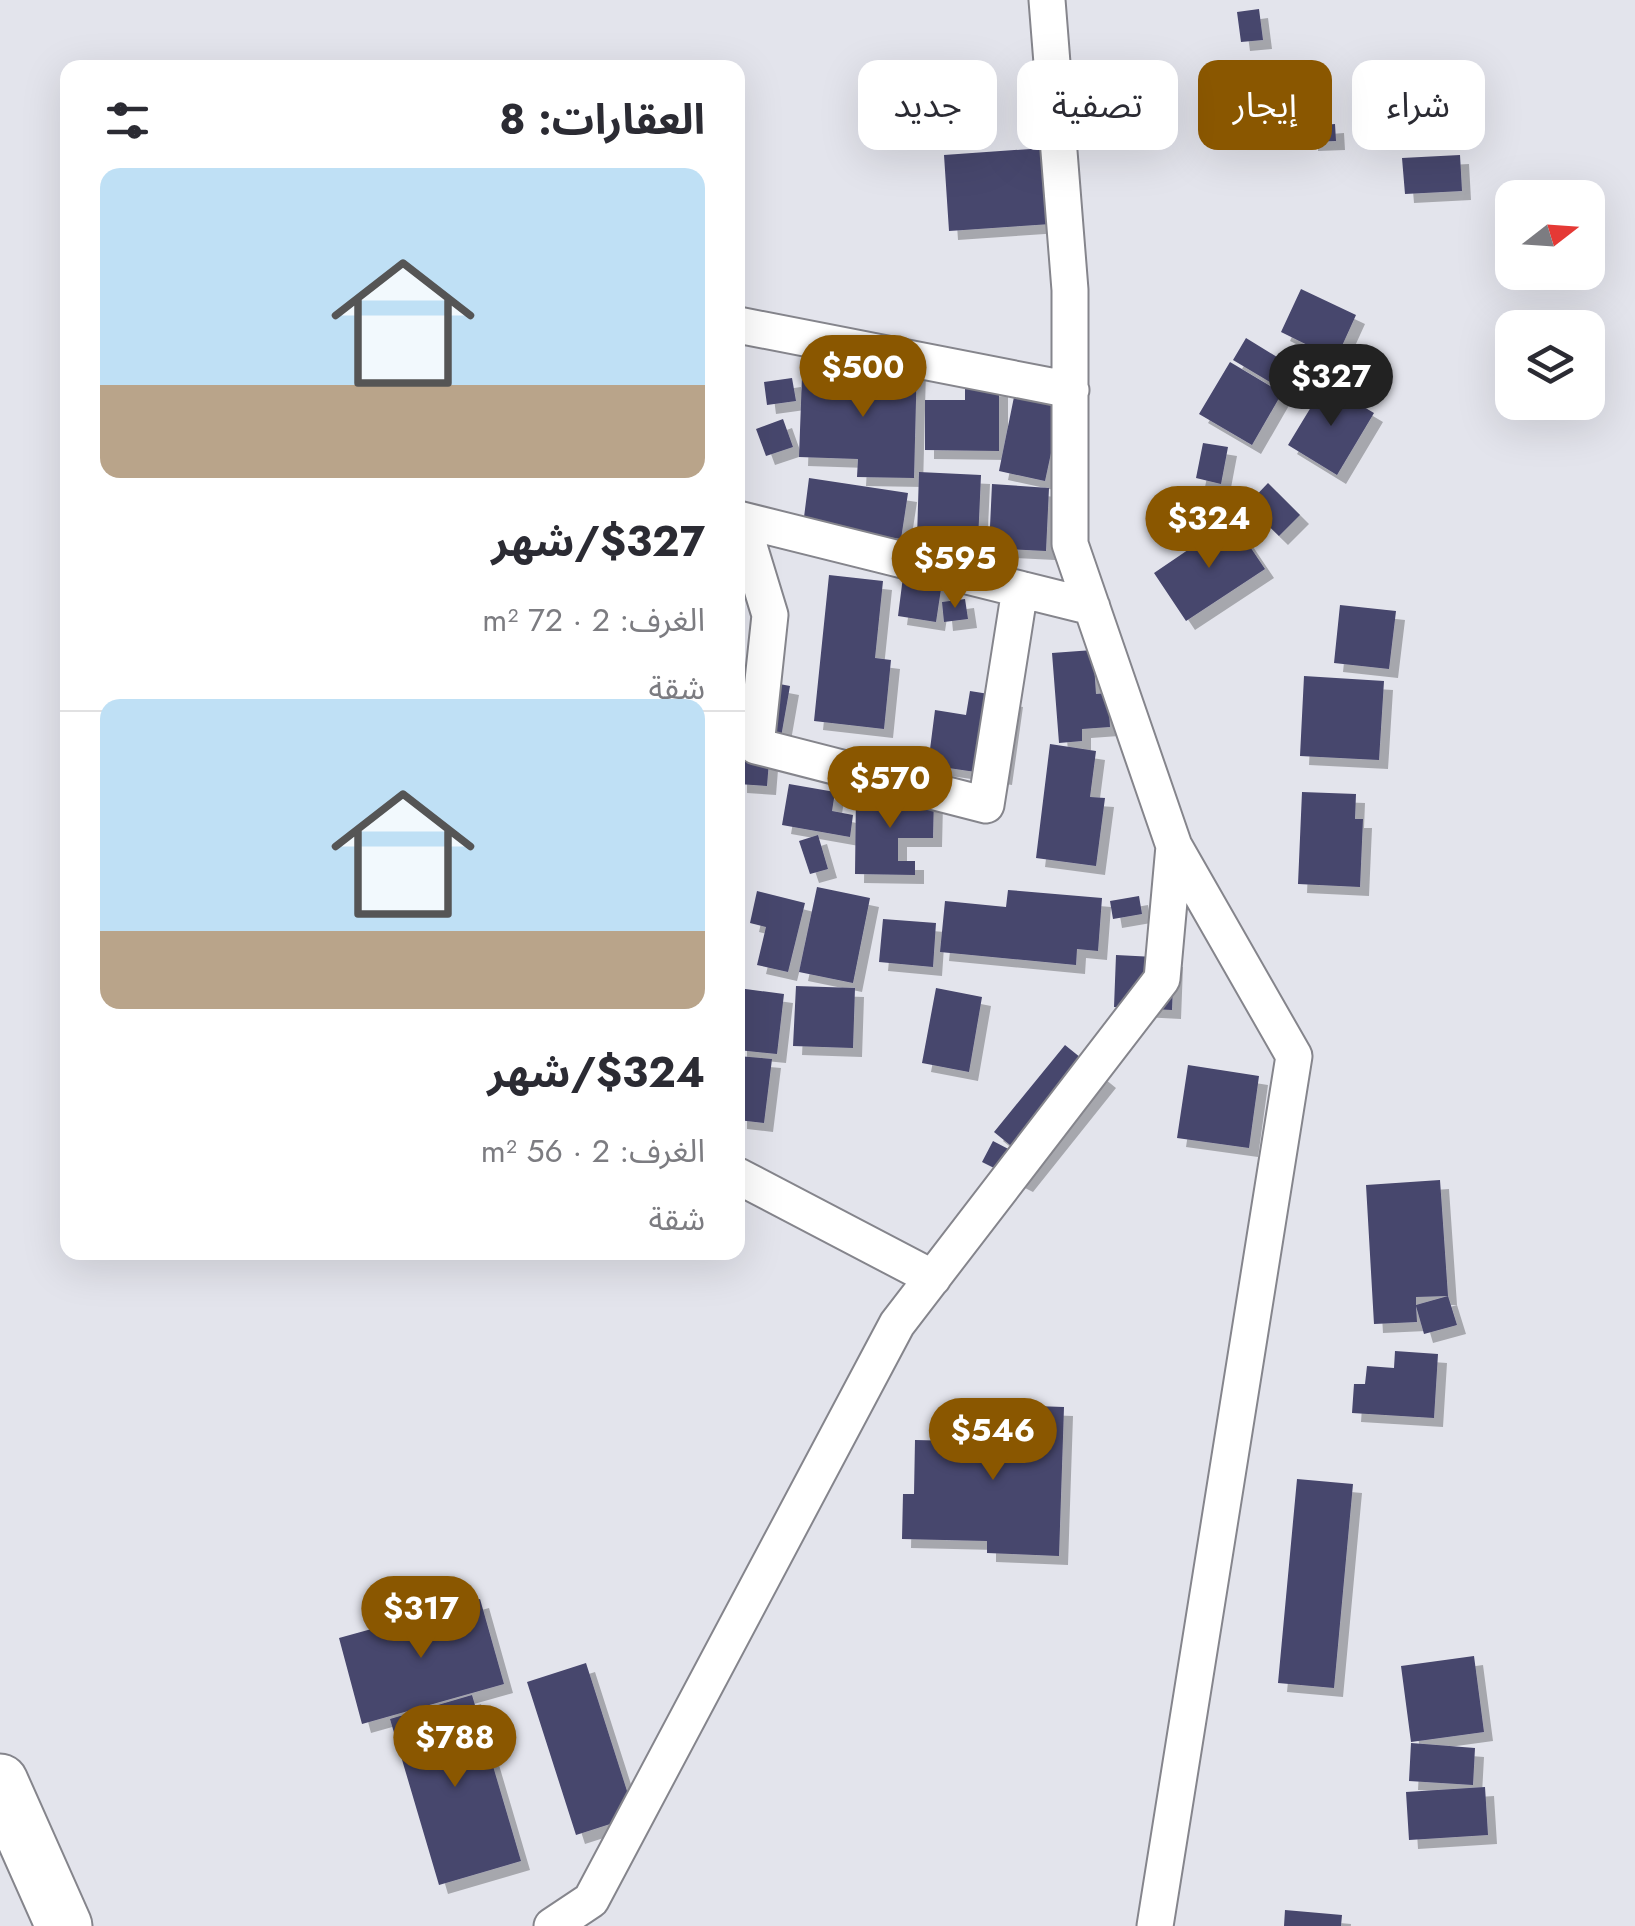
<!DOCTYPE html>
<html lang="ar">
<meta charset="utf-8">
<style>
:root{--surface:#fff;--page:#f2f2f3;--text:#2b2b33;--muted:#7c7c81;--line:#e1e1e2;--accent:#8a5700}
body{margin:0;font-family:Jost,"Noto Sans Arabic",sans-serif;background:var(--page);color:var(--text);direction:rtl;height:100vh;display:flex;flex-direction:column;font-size:38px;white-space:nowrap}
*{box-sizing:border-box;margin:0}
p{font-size:32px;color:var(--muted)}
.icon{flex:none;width:55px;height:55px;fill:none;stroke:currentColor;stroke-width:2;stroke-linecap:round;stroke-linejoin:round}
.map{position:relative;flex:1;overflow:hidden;direction:ltr}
.side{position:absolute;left:60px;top:60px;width:685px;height:1200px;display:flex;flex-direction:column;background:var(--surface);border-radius:20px;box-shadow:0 10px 40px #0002;direction:rtl}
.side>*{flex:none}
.guide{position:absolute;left:775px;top:60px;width:710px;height:90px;direction:rtl;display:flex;gap:20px}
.needle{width:65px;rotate:73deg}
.tools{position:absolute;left:1495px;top:180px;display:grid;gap:20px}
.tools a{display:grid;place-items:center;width:110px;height:110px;border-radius:20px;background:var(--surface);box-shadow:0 10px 40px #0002;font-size:50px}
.price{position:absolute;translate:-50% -85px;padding:0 22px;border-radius:35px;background:var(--accent);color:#fff;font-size:32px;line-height:65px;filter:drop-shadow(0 2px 5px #0008)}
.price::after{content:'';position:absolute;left:50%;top:60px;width:30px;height:22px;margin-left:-15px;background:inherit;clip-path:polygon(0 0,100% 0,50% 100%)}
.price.active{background:#222;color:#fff}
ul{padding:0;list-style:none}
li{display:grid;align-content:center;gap:20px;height:530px;padding:0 40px}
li+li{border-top:2px solid var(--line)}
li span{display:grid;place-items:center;height:310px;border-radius:20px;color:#555}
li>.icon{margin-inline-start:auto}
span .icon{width:180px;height:180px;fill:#fffc;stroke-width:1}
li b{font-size:42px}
h2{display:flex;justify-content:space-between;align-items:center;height:120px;padding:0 40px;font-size:42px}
.chip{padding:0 35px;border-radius:20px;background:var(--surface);box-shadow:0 10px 40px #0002;font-size:35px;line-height:90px}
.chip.active{background:var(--accent);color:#fff}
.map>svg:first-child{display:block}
</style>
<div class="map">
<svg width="1635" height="1926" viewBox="0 0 1635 1926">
<defs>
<filter id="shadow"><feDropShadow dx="9" dy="9" stdDeviation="0" flood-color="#0004"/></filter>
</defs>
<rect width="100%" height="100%" fill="#e3e4ec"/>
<path fill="#47466d" filter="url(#shadow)" d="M1259,9L1263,40L1241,42L1237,12Z
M1335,124L1336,141L1309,142V126Z
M1045,148L1051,224L949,231L944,155Z
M1460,155L1462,191L1405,194L1402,158Z
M1301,289L1356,315L1336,359L1281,332Z
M1246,338L1298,370L1285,391L1233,360Z
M880,359L917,361L914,478L857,477L858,459L799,457L802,376L880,378Z
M1230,362L1282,393L1252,445L1199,414Z
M792,378L796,401L767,405L764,382Z
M1325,384L1374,413L1337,475L1288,445Z
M999,387V451L925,450V400H965V388Z
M1015,392L1062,402L1045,481L999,471Z
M783,419L793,447L766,456L756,429Z
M1203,443L1228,447L1221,484L1196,478Z
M919,472L981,475L978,541L917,539Z
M809,478L908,493L901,539L803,525Z
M1268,483L1300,515L1279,536L1247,505Z
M992,484L1049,488L1046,551L989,548Z
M1232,520L1265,569L1186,621L1154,573Z
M904,569L943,576L936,622L898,616Z
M829,575L883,581L875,658L891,660L884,729L814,721Z
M965,599L968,619L944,622L942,602Z
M1340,605L1396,611L1389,669L1334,663Z
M1093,650L1096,694L1108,693L1110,727L1082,729V741L1059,743L1052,653Z
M738,676L790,686L781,737L738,728Z
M1304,676L1384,681L1379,760L1300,756Z
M970,691L1014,698L1003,776L928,765L935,710L966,715Z
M738,733L771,736L767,786L738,784Z
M1050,744L1096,751L1090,797L1105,798L1096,866L1036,858Z
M789,784L835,792L832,811L853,815L850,837L782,825Z
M1302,792L1356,794L1355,819H1363L1360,887L1298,884Z
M856,794L934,795L933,838H898V861H915V875L855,874Z
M818,835L828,869L810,874L799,841Z
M817,887L870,898L853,983L799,972Z
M1008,890L1102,898L1098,951L1077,949L1076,965L940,952L945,901L1006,907Z
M757,891L805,903L788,972L757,965L766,927L750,923Z
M1139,896L1142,914L1113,919L1110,901Z
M883,919L936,923L933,967L879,962Z
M1116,955L1174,958L1172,1010L1114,1007Z
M796,986L855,988L853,1048L793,1046Z
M738,988L784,994L777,1054L738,1050Z
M936,988L982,997L969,1072L922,1063Z
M1065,1045L1107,1079L1024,1183L982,1162L993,1141L1026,1158L994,1132Z
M738,1056L772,1059L764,1123L738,1120Z
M1188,1065L1259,1076L1249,1148L1177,1138Z
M1440,1180L1448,1296L1416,1297V1305L1448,1296L1457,1325L1424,1334L1416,1306L1417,1322L1374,1324L1366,1185Z
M1395,1351L1438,1354L1434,1418L1352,1413L1354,1384H1365L1367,1366L1394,1368Z
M978,1404L1064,1407L1059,1556L987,1553V1541L902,1539L903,1494H914L915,1440L958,1441V1437L976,1438Z
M1297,1479L1353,1484L1334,1688L1278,1683Z
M480,1599L504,1684L362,1724L339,1638Z
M1474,1656L1484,1732L1411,1742L1401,1666Z
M586,1663L635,1816L576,1835L527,1682Z
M472,1695L521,1861L439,1885L390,1719Z
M1411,1743L1475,1748L1473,1785L1409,1781Z
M1485,1787L1488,1835L1409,1840L1406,1792Z
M1285,1910L1342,1915L1341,1926H1284Z"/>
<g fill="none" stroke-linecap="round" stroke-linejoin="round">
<defs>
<path id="street" d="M738,325L1071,390
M738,519L1092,607
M741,520L770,615L756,746L986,805L1020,589
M738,1176L933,1278
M552,1926L591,1900L897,1324L1162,979L1174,846L1070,544V290L1047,0
M1155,1926L1294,1056L1174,846"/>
<path id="highway" d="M0,1782L64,1926"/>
</defs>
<use href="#street" stroke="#85858c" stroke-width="39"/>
<use href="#highway" stroke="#85858c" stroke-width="59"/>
<use href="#street" stroke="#fff" stroke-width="35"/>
<use href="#highway" stroke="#fff" stroke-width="55"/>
</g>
</svg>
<div class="tools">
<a><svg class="needle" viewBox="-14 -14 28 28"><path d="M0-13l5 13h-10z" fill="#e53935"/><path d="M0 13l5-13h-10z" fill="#7c7c81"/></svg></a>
<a><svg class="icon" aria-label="layers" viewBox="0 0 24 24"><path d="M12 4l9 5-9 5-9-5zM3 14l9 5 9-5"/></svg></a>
</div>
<b class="price" style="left:863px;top:420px">$500</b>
<b class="price active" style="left:1331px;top:429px">$327</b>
<b class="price" style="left:1209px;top:571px">$324</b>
<b class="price" style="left:955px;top:611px">$595</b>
<b class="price" style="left:890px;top:831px">$570</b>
<b class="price" style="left:993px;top:1483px">$546</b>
<b class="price" style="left:421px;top:1661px">$317</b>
<b class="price" style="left:455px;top:1790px">$788</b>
<div class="guide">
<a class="chip">شراء</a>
<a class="chip active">إيجار</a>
<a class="chip">تصفية</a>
<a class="chip">جديد</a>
</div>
<section class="side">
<h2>العقارات: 8<svg class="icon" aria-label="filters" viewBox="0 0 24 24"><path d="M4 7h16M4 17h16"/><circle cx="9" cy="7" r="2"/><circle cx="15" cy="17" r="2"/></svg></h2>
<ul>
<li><span style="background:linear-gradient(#bfe0f5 70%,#b9a48a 0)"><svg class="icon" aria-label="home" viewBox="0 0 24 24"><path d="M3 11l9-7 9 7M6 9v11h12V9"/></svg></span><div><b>$327/شهر</b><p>الغرف: 2 · 72 m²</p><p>شقة</p></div></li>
<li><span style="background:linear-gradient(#bfe0f5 75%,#b9a48a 0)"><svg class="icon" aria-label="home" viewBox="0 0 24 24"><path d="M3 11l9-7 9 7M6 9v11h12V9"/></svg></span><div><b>$324/شهر</b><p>الغرف: 2 · 56 m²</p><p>شقة</p></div></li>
</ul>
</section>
</div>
